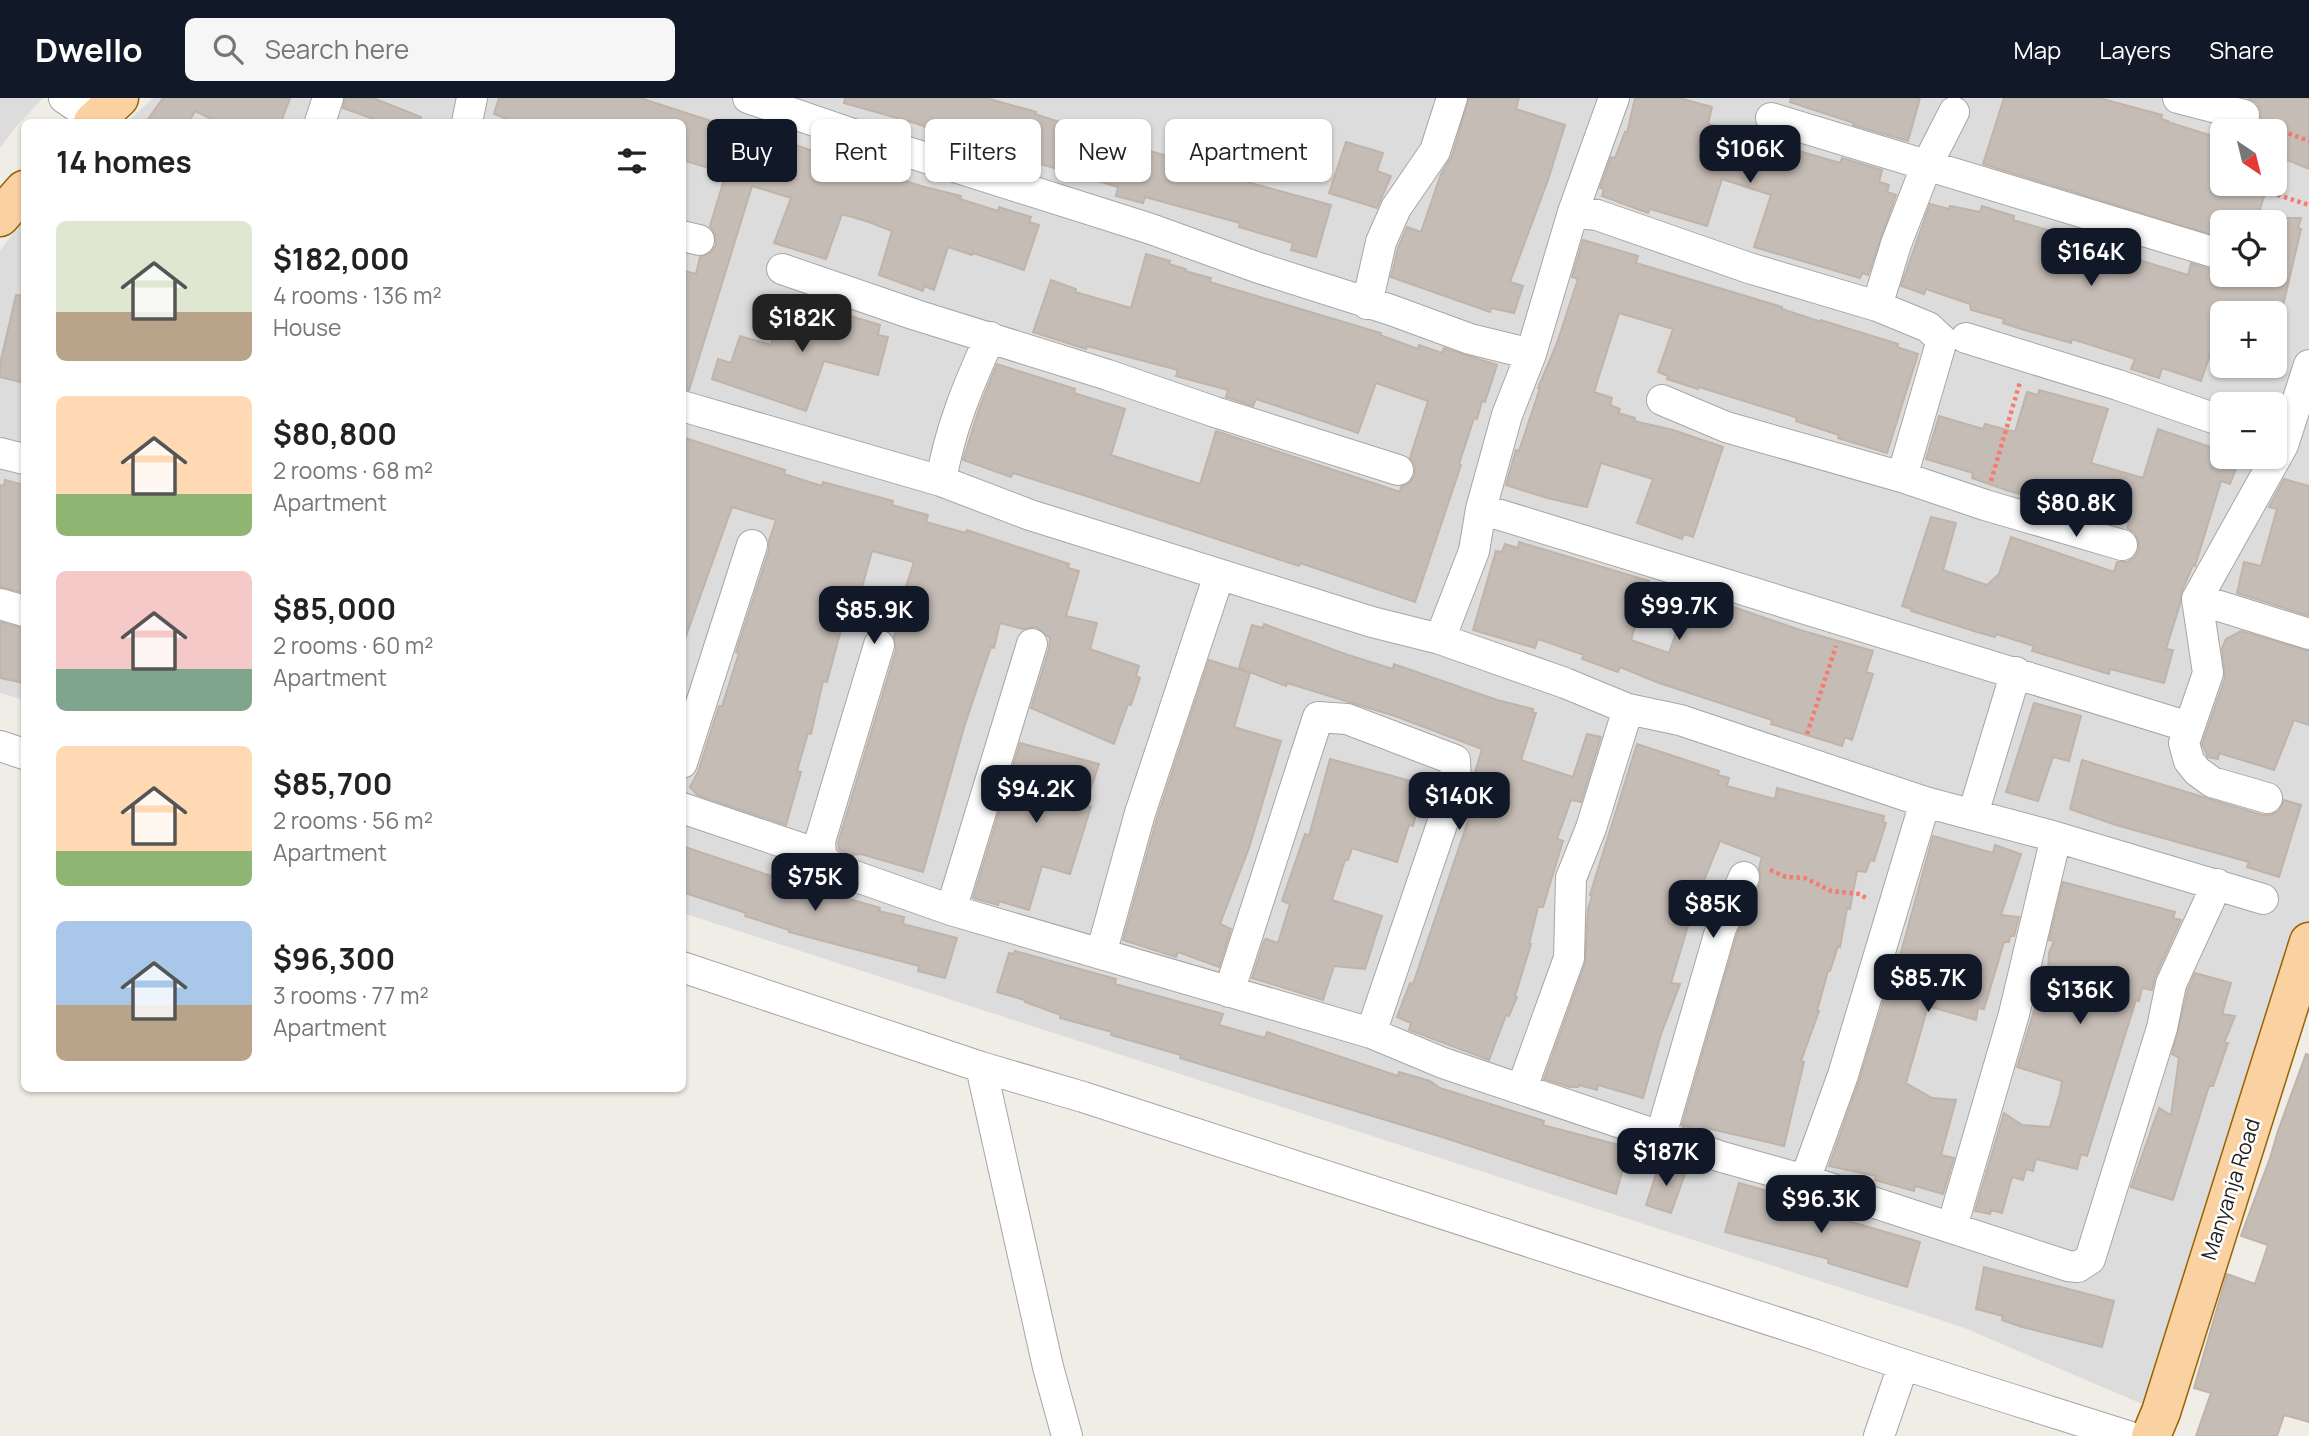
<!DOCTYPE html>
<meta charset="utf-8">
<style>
:root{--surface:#fff;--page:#f6f6f6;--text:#222;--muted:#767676;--accent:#111827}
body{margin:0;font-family:Manrope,sans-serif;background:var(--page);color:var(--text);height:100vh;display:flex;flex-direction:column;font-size:26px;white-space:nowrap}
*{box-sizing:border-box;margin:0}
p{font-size:23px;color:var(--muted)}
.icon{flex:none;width:38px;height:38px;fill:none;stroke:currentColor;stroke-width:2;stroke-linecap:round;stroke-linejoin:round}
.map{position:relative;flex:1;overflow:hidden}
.details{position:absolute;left:21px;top:21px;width:665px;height:973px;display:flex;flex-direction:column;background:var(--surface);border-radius:10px;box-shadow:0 2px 5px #0004}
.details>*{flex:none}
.hud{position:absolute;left:707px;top:21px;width:665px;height:63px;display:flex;gap:14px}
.needle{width:46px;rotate:145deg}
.tools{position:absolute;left:2210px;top:21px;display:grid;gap:14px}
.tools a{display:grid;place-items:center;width:77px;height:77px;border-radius:10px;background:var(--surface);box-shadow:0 2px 5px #0004;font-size:35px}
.price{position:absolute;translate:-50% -60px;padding:0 16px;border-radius:14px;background:var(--accent);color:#fff;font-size:23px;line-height:46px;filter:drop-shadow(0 2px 4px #0008)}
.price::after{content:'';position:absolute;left:50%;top:42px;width:21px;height:16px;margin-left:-10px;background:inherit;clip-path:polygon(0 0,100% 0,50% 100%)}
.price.selected{background:#222;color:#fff}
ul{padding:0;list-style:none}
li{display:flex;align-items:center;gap:21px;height:175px;padding:0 35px}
li span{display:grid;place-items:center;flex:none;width:196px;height:140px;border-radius:10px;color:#555}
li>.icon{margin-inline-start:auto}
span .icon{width:84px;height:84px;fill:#fffc;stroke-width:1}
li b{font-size:30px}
h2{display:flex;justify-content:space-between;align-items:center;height:84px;padding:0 35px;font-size:30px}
.tag{padding:0 24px;border-radius:10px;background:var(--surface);box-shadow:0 2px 5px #0004;font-size:24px;line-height:63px}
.tag.selected{background:var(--accent);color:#fff}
header{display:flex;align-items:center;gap:42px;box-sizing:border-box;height:98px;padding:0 35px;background:var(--accent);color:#fff}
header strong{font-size:33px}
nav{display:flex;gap:38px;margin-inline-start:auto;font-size:24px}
.search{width:490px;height:63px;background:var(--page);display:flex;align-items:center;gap:18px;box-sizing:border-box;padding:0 24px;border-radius:10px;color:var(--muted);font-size:26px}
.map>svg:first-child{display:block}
</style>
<header>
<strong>Dwello</strong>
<div class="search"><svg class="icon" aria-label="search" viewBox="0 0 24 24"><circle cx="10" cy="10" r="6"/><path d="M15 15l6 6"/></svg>Search here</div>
<nav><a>Map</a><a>Layers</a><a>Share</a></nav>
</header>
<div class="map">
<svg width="2309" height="1338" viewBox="0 0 2309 1338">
<rect width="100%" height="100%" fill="#f0ece6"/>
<path fill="#dddcdc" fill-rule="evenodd" d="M0,0H43L14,31L0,50Z
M153,0H2309V828L2161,1314L1962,1229L683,815L682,24H127ZM2222,33H2275V86H2222ZM2222,124H2275V177H2222ZM2222,215H2275V268H2222ZM2222,306H2275V359H2222Z
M24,120V602L0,595V153Z"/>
<path fill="#c5bcb5" stroke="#c1b3a8" stroke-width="2" d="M163,0H290L281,24H218L195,13L189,24H146Z
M345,0H373L421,19L419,24H382L343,10Z
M499,0H640L782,46L783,43L921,88L961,98L960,101L998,113L999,109L1031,119L1029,124L1039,127L1024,172L973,155L972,157L948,149L934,192L924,188L923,193L879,177L892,133L869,124L842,116L826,161L774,145L791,100L752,88L689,292L682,291V172L696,176L700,159L711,154L716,147L715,136L710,128L726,75L682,62V24H515L494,16Z
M845,0H986L1036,14L1035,16L1129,47L1248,81L1247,84L1331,107L1316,159L1291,152L1293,145L1239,129L1240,125L1145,99L1143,105L1116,98L1118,89L990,51L991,48L958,41L915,25L844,5Z
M1469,0H1519L1516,11L1565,27L1548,82L1510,184L1523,188L1514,215L1491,210L1490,214L1391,179L1398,150L1407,129L1421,134L1441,76L1452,58Z
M1635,0H1679L1712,9L1708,26L1816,58L1840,65L1842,60L1882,72L1879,84L1889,87L1887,94L1896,97L1868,177L1862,175L1860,180L1754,149L1771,97L1722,81L1707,128L1650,111L1648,115L1602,98L1604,91L1600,90L1611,59L1615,60L1625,34L1627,35Z
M1791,0H1920L1908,43L1853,27L1854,25L1790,4Z
M2004,0H2099L2162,17L2161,21L2168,23V24L2222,41V86H2268L2256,124H2222V140L1983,66Z
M2248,0H2309V71L2275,57V33H2250L2257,29L2261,22V13L2257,5Z
M1346,44L1383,55L1377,73L1391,78L1377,110L1329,95Z
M1930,106L1949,111L1950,108L1980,114L1982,108L2014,118L2013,122L2117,152L2116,155L2188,177L2191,165L2209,171L2222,168V177H2275V120H2301L2298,130L2301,131L2282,212L2278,215H2222V256L2212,251L2201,283L2162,270L2159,280L2131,271L2135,261L2072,241L2071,245L2021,231L2003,225L2004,221L1971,212L1970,206L1926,191L1924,196L1901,188Z
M1583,142L1638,158L1636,165L1782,209V211L1821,224V222L1898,246L1897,249L1918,256L1887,355L1838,340L1839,337L1796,323L1797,320L1789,317L1699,289L1698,291L1667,281L1668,278L1658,274L1673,231L1619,215L1594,294L1612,300L1610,307L1620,311L1618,315L1635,320L1634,323L1673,332L1723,349L1693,439L1684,436L1682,441L1637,425L1653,381L1601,365L1587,409L1547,400L1506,387L1516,352L1519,353L1540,290H1538L1557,245L1578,181L1572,179Z
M1146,156L1170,163L1169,166L1186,171L1185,173L1211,180L1210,184L1381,235L1380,237L1418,251L1419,247L1442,255L1444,250L1497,267L1485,304L1482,303L1477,321L1474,320L1459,366L1461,367L1415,504L1306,467L1300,465L1299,468L1083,397L1013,375L1011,379L963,362L980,308L997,266L1075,291L1074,295L1125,311L1111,357L1200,386L1216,333L1400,394L1401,389L1410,384L1415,377V369L1410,360L1428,303L1376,285L1358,335L1256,301L1253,308L1226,299L1228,292L1176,278L1178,272L1087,248L1086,251L1033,234L1051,182L1076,191L1075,194L1131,210Z
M16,197L24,198V285L0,279V266Z
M797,202L880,227L878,237L888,239L878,277L824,263L806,313L712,281L718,261L731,265L740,238L771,247L783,209L794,212Z
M2039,292L2108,311L2091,365L2143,380L2158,331L2222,353V359L2240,360L2230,386L2221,383L2195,468L2193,467L2181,495L2180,506L2166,551L2173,552L2164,585L2110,571L2109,576L2032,553L2034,548L1996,536L1995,539L1977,534L1911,513L1912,511L1902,508L1931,419L1956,425L1943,472L1987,487L1999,476L2011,439L2114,474L2117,464H2127L2135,459L2139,451V444L2135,435L2127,430L2129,425L2009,393L1972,380L1973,375L1926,361L1939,318L1983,331L1985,326L2015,334L2027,294L2038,297Z
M682,339L785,372L784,376L822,388L823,384L893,403L892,407L928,417L926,424L966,435L967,432L1069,466L1068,470L1079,473L1066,518L1097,525L1090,551L1139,568L1136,578L1140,580L1131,607L1128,606L1114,646L1031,610L1049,551L1050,540L1036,529L1023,531L1000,525L994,550L991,549L965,626L923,774L861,756L849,757L839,751L838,745L896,552L894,539L902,515L898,514L914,464L872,453L860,497L851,494L827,584L823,583L811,636L808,635L797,673L801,674L786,727L697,697L690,689L698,674L719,608H722L739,555L736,554L769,452V443L776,422L732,409L686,538L682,537Z
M2284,381L2309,388V518L2237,495L2244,464L2261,468L2277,411L2269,409Z
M5,382L24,387V495L0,489V387L4,388Z
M1519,444L1649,483L1631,542L1669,555L1690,494L1800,532L1873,553L1866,574L1873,576L1852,642L1845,639L1842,648L1771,626L1772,622L1659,585L1620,569L1618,574L1582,561L1584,557L1538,541L1535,550L1473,532L1496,453L1502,454L1505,446L1518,450Z
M0,524L24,530V585L0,580Z
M1264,526L1348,557L1393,571L1394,566L1497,602L1533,611L1532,614L1536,615L1521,662L1573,679L1587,636L1601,639L1581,704L1571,702L1557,741L1563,743L1543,809H1538L1529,846H1531L1515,898L1517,899L1509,918L1506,917L1489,962L1409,932L1411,925L1397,919L1410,885L1413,886L1470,717L1475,691H1473V681L1482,651L1395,618L1287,585L1286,588L1239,570L1252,527L1263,530Z
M2241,533L2309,553V627L2294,622L2274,672L2219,655L2218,661L2208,659L2202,646L2225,580L2222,550L2226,541Z
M1209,562L1250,575L1234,629L1281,643L1249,750L1220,826L1231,831L1219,869L1178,854L1176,859L1123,842L1157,720Z
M2034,605L2081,618L2069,663L2053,659L2038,703L2006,694Z
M1020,645L1099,666L1085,707L1091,709L1070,776L1042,768L1029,812L999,803L998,807L973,800Z
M1637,646L1719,673L1718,677L1729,680L1727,688L1775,701L1777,690L1884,718L1883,724L1886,725L1874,763L1870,762L1866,774L1857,773L1850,811L1847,810L1840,849L1838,848L1830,873H1828L1817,913H1819L1801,963L1804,964L1784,1048L1706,1030L1704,1034L1682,1027L1737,836L1760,786L1761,778L1759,770L1762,759L1720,743L1695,804L1671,885L1680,886L1661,936L1643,1000L1598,987L1597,992L1579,987L1578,989H1570L1544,981L1585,866L1588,811L1592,798L1590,797Z
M1330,661L1418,685L1415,696L1421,698L1413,728L1409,727L1397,764L1352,750L1348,762H1345L1332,802L1382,818L1365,871L1334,868L1323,902L1252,880L1264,843L1266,841L1278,845L1290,806L1282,803L1305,736L1309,738Z
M2082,662L2262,717H2270L2279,713L2284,702L2301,707L2279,779L2247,769L2249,764L2116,727L2070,711Z
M1933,738L1993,755L1995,747L2021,756L2001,817L2019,819L2014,838H2010L2009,844H2004L1984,911L1978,910L1976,922L1928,908L1906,985L1932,1000L1956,1002L1941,1057L1954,1060L1943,1096L1915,1088L1914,1093L1875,1082L1876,1078L1829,1068L1859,983L1891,879L1894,880Z
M682,748L771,778L769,786L788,783L880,810L879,813L904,819L903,826L957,840L945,880L918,873L919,868L789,834V832L745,818L746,815L682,794Z
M2063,784L2175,814L2173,820L2181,822L2155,879L2152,892L2142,890L2139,903L2136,902L2087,1058L2081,1056L2077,1071L2036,1061L2033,1073L2026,1071L2023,1082L2012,1079L2002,1115L1991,1112L1990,1116L1975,1113L2004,1015L2022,1027L2050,1029L2060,995L2062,983L2017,969L2040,893L2047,894L2049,855L2054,843L2049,842Z
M1015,853L1116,881L1115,886L1223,916L1219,927L1265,940L1267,934L1398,978L1399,974L1430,983L1440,990L1544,1023L1543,1027L1626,1049L1625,1052L1628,1053L1616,1096L1442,1039L1180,960L1181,957L1111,937L1112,934L1060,920L1061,917L1025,904V902L997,894L1009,855L1013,856Z
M2195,875L2231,885L2222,916L2235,918L2224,945H2228L2213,988H2209L2173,1102L2131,1089L2159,1010L2171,1017L2179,960L2172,956L2188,891Z
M2306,956L2309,957V1324L2284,1317L2277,1338H2196L2211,1295L2194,1290L2227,1176L2255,1186L2268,1147L2241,1138L2270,1060L2278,1033Z
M1660,1064L1686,1073L1671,1115L1646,1107Z
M1739,1085L1789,1099V1101L1843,1113L1841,1121L1920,1144L1907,1189L1828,1165L1829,1161L1725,1134Z
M1984,1169L2114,1203L2102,1249L2022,1229L2002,1222L2003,1218L1976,1211Z"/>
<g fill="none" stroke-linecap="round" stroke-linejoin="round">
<defs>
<path id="minor" d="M64,0L99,24
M748,0L876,44L1151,131L1256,169L1391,212L1470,241L1531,256
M2178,0L2244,17
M1771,20L2213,154
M320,24L328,0
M467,24L472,0
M1573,114L1597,117L1749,170L1877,208L1928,229L1942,242L1902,379
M682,138L699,142
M782,171L916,217L1108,277L1215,314L1398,372
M1367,206L1381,144L1396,110L1435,53L1452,0
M1877,208L1896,146L1926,69L1954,14
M1966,240L2118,287L2222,323
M1662,302L1726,329L1902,379L1985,407L2122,447
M682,308L941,383L1030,417L1372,524L1440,541L1565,585L1628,611L1680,622L1925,704L2056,739L2263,801
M0,355L24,361
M941,383C950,330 968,288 990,239
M1481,411L2189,629
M2197,501L2309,536
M0,506L24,513
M1440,541L1474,453L1481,411L1507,317L1531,256L1573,114L1614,0
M879,547L820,743L821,757L827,765L846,775L951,812L1371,935L1443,965L1722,1059L1805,1082L2068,1168L2078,1169L2090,1161L2162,930L2171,886L2217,786
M0,648L24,656
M682,665L752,447
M2267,700L2212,684L2197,673L2189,663L2184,645L2208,575L2197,501L2283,347L2309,267
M682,710L821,757
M1973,716L2016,574
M951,812L1032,546
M1101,856L1140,715L1219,477
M682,869L981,969L1083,999L1816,1237C1919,1273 2024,1305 2128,1338
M1229,894L1318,619L1347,621L1455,662L1456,685L1371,935
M981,969L1048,1269L1067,1338
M1522,990L1569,860L1571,780L1591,730L1628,611
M1661,1037L1721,830L1744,779
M1805,1082L1843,977L1925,704
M1952,1129L2014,916L2056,739
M1879,1338L1903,1268"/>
<path id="major" d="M93,24L119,0
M0,119L24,92
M2151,1338L2161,1314L2309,844"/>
</defs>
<use href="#minor" stroke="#a6a6a6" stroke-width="32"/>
<use href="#major" stroke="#986303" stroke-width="41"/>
<path stroke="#f77a70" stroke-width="4.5" stroke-dasharray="3.5 3.5" stroke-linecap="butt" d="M2269,28L2309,43
M2244,86L2309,107
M1991,383L2020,284
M1807,636L1836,548
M1770,772L1786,779L1805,780L1831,793L1860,796L1867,801"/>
<use href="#minor" stroke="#fff" stroke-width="30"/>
<use href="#major" stroke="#fad1a1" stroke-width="38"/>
</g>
<g text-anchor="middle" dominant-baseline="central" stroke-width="5" stroke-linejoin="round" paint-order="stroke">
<g font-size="21" fill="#1f1f1f" stroke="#fff">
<text transform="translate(2230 1091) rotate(-72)">Manyanja Road</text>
</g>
</g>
</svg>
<div class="tools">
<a><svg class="needle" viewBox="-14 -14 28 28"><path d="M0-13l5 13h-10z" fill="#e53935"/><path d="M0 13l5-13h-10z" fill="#767676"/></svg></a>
<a><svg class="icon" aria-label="locate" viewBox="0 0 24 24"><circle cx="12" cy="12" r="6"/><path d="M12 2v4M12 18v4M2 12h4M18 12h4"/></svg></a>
<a>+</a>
<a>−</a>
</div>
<b class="price" style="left:1750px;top:87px">$106K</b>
<b class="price" style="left:2091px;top:190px">$164K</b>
<b class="price selected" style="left:802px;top:256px">$182K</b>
<b class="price" style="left:2076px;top:441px">$80.8K</b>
<b class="price" style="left:1679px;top:544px">$99.7K</b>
<b class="price" style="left:874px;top:548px">$85.9K</b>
<b class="price" style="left:1036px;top:727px">$94.2K</b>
<b class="price" style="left:1459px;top:734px">$140K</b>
<b class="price" style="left:815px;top:815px">$75K</b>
<b class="price" style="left:1713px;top:842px">$85K</b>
<b class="price" style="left:1928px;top:916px">$85.7K</b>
<b class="price" style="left:2080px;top:928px">$136K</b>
<b class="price" style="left:1666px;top:1090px">$187K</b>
<b class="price" style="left:1821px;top:1137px">$96.3K</b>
<div class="hud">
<a class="tag selected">Buy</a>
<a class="tag">Rent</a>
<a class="tag">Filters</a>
<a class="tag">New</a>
<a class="tag">Apartment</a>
</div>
<section class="details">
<h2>14 homes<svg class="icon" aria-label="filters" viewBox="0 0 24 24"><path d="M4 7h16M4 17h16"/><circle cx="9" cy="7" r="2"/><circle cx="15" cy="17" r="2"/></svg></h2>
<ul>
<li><span style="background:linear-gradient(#dfe7d0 65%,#b9a48a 0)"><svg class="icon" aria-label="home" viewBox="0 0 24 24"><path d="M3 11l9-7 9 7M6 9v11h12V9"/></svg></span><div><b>$182,000</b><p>4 rooms · 136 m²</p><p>House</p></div></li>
<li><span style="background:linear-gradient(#ffd9b3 70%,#8fb573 0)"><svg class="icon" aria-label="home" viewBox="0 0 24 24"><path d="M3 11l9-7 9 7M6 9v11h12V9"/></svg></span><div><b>$80,800</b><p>2 rooms · 68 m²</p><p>Apartment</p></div></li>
<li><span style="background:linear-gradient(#f6c9c9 70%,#7fa58c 0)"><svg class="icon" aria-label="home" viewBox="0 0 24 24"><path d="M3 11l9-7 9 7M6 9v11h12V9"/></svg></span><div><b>$85,000</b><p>2 rooms · 60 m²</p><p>Apartment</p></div></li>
<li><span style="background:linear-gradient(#ffd9b3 75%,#8fb573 0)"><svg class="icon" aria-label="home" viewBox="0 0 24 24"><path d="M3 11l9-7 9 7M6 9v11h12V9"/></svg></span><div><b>$85,700</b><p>2 rooms · 56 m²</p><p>Apartment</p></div></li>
<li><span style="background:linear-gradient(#a9c7e8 60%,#b9a48a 0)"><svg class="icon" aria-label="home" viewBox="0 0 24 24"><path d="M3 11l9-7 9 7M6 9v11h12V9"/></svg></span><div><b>$96,300</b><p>3 rooms · 77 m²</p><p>Apartment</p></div></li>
</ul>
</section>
</div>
